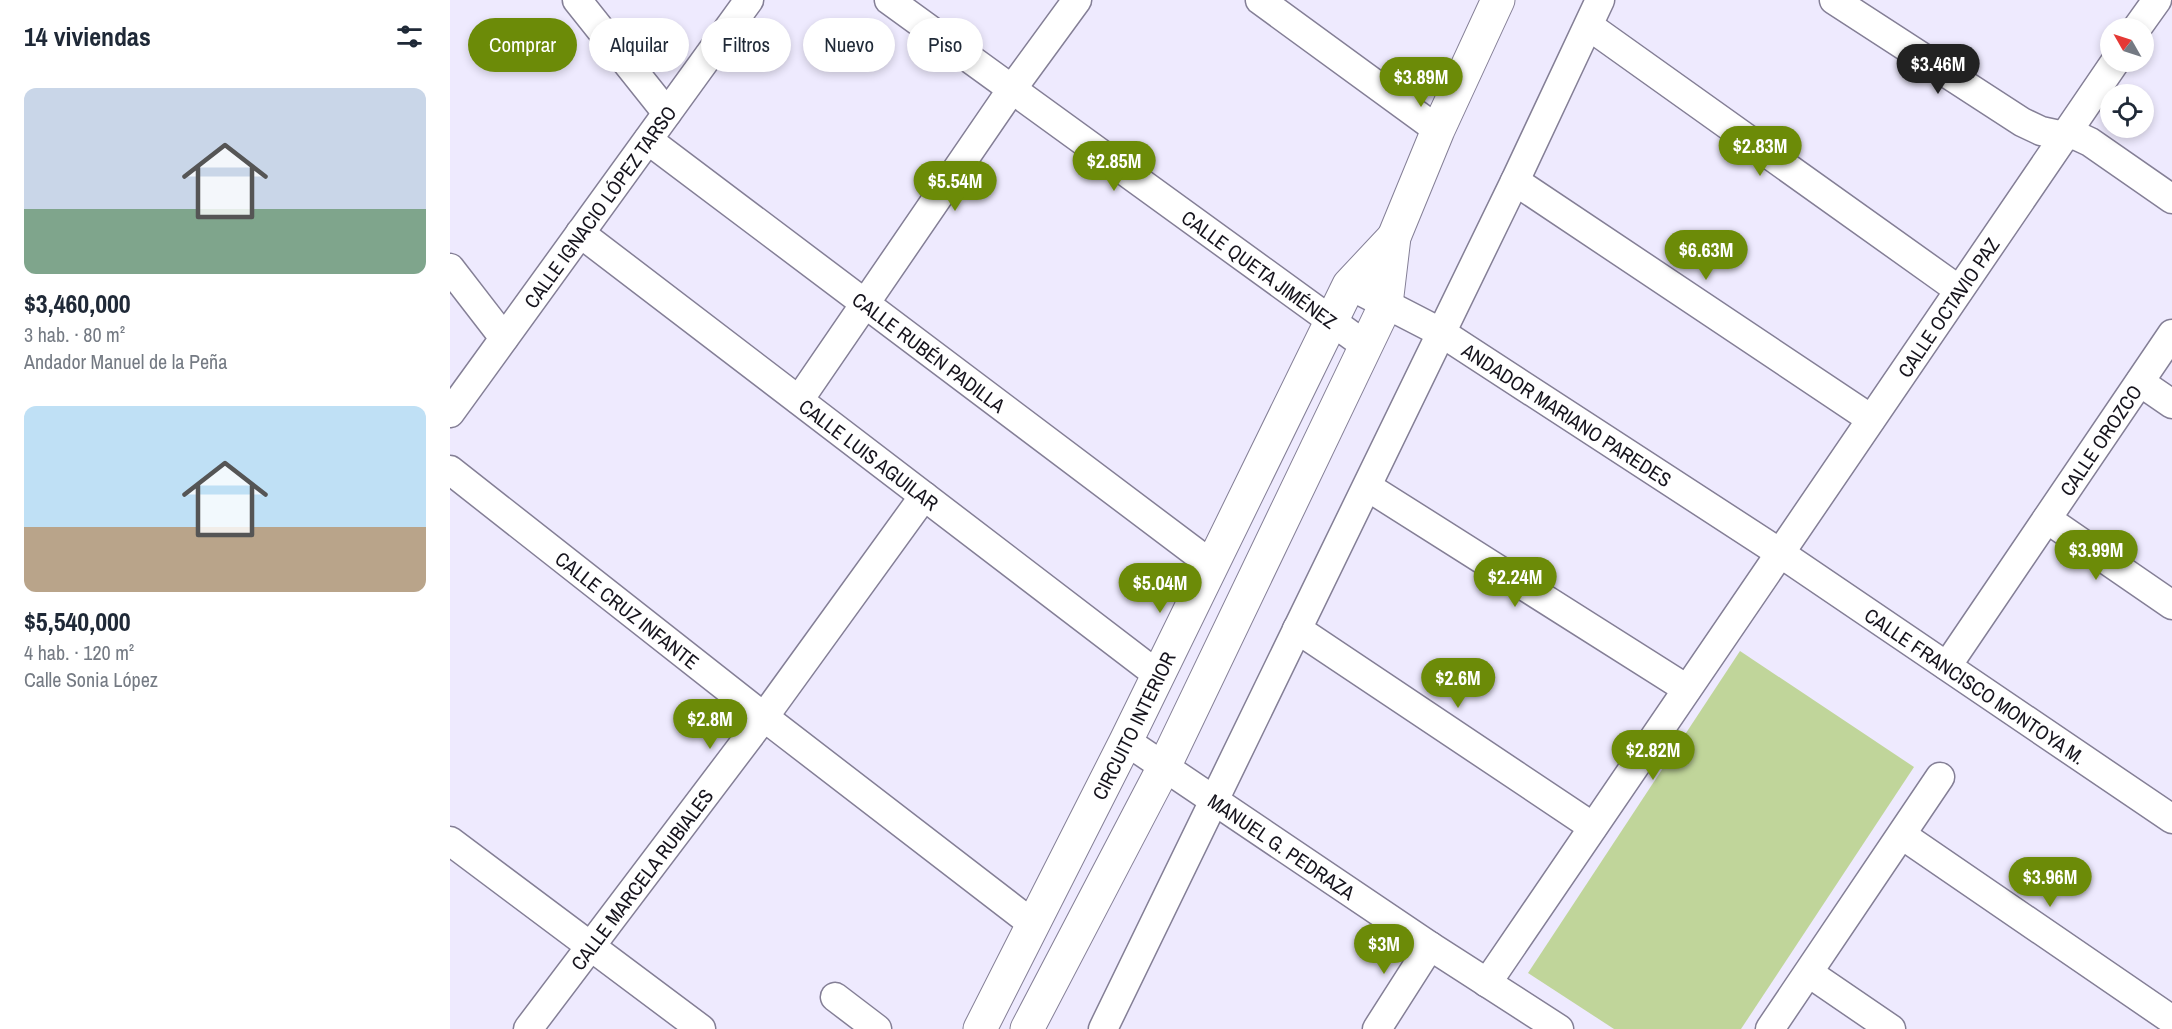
<!DOCTYPE html>
<html lang="es">
<meta charset="utf-8">
<style>
:root{--surface:#fff;--page:#f6f6f7;--text:#1f2937;--muted:#747a83;--accent:#6c8b08}
body{margin:0;font-family:"Archivo Narrow",sans-serif;background:var(--page);color:var(--text);height:100vh;display:flex;flex-direction:column;font-size:22px;white-space:nowrap}
*{box-sizing:border-box;margin:0}
p{font-size:20px;color:var(--muted)}
.icon{flex:none;width:33px;height:33px;fill:none;stroke:currentColor;stroke-width:2;stroke-linecap:round;stroke-linejoin:round}
.map{position:relative;flex:1;overflow:hidden}
.drawer{display:flex;flex-direction:column;background:var(--surface);width:450px}
.drawer>*{flex:none}
.banner{position:absolute;left:18px;top:18px;width:570px;height:54px;display:flex;gap:12px}
.needle{width:39px;rotate:309deg}
.tools{position:absolute;left:1650px;top:18px;display:grid;gap:12px}
.tools a{display:grid;place-items:center;width:54px;height:54px;border-radius:50%;background:var(--surface);box-shadow:0 3px 9px #0003;font-size:30px}
.price{position:absolute;translate:-50% -51px;padding:0 14px;border-radius:21px;background:var(--accent);color:#fff;font-size:20px;line-height:39px;filter:drop-shadow(0 2px 3px #0008)}
.price::after{content:'';position:absolute;left:50%;top:36px;width:18px;height:14px;margin-left:-9px;background:inherit;clip-path:polygon(0 0,100% 0,50% 100%)}
.price.selected{background:#222;color:#fff}
ul{padding:0;list-style:none}
li{display:grid;align-content:center;gap:12px;height:318px;padding:0 24px}
li span{display:grid;place-items:center;height:186px;border-radius:12px;color:#555}
li>.icon{margin-inline-start:auto}
span .icon{width:108px;height:108px;fill:#fffc;stroke-width:1}
li b{font-size:26px}
h2{display:flex;justify-content:space-between;align-items:center;height:72px;padding:0 24px;font-size:26px}
.tag{padding:0 21px;border-radius:27px;background:var(--surface);box-shadow:0 3px 9px #0003;font-size:21px;line-height:54px}
.tag.selected{background:var(--accent);color:#fff}
main{display:flex;flex:1;min-height:0}
.map>svg:first-child{display:block}
</style>
<main>
<section class="drawer">
<h2>14 viviendas<svg class="icon" aria-label="filters" viewBox="0 0 24 24"><path d="M4 7h16M4 17h16"/><circle cx="9" cy="7" r="2"/><circle cx="15" cy="17" r="2"/></svg></h2>
<ul>
<li><span style="background:linear-gradient(#c9d6e8 65%,#7fa58c 0)"><svg class="icon" aria-label="home" viewBox="0 0 24 24"><path d="M3 11l9-7 9 7M6 9v11h12V9"/></svg></span><div><b>$3,460,000</b><p>3 hab. · 80 m²</p><p>Andador Manuel de la Peña</p></div></li>
<li><span style="background:linear-gradient(#bfe0f5 65%,#b9a48a 0)"><svg class="icon" aria-label="home" viewBox="0 0 24 24"><path d="M3 11l9-7 9 7M6 9v11h12V9"/></svg></span><div><b>$5,540,000</b><p>4 hab. · 120 m²</p><p>Calle Sonia López</p></div></li>
</ul>
</section>
<div class="map">
<svg width="1722" height="1029" viewBox="0 0 1722 1029">
<rect width="100%" height="100%" fill="#eeeafe"/>
<path fill="#c0d59a" d="M1290,651L1464,767L1291,1029H1164L1078,973Z"/>
<g fill="none" stroke-linecap="round" stroke-linejoin="round">
<defs>
<g id="minor">
<path d="M127,0L217,113"/>
<path id="s1" d="M439,0L916,346"/>
<path d="M810,0L988,130"/>
<path d="M1384,0L1572,122L1591,131L1614,136L1625,135L1640,142L1722,199"/>
<path d="M1139,26L1509,290"/>
<path d="M1687,28L1707,0"/>
<path id="s2" d="M198,140L762,565"/>
<path d="M1065,181L1421,419"/>
<path id="s3" d="M130,233L708,675"/>
<path d="M0,268L54,338"/>
<path id="s4" d="M899,285L992,333L1330,553L1722,819"/>
<path d="M1690,382L1722,404"/>
<path d="M349,400L562,89L627,0"/>
<path id="s5" d="M0,413L299,0"/>
<path id="s6" d="M0,470L314,717L584,925"/>
<path d="M918,487L1237,689"/>
<path d="M1597,519L1722,605"/>
<path d="M847,629L1143,827"/>
<path id="s7" d="M1497,666L1722,334"/>
<path id="s8" d="M676,741L980,946L1109,1029"/>
<path d="M1452,835L1722,1020"/>
<path d="M0,841L251,1029"/>
<path d="M1359,973L1441,1029"/>
<path id="s9" d="M1037,983L1665,62"/>
<path d="M385,997L427,1029"/>
<path id="s10" d="M78,1029L314,717L474,496"/>
<path d="M653,1029L1065,181L1150,0"/>
<path d="M927,1029L980,946"/>
<path d="M1320,1029L1490,777"/>
</g>
<g id="secondary">
<path id="s11" d="M530,1029L676,741L899,285L944,237"/>
<path d="M577,1029L714,767L936,304L944,237L988,130L1048,0"/>
</g>
</defs>
<use href="#minor" stroke="#847f96" stroke-width="31"/>
<use href="#secondary" stroke="#847f96" stroke-width="35"/>
<use href="#minor" stroke="#fff" stroke-width="28"/>
<use href="#secondary" stroke="#fff" stroke-width="33"/>
</g>
<g text-anchor="middle" dominant-baseline="central" stroke-width="4.5" stroke-linejoin="round" paint-order="stroke">
<g font-size="20" fill="#16141d" stroke="#fff">
<text stroke="none"><textPath href="#s5" startOffset="255">CALLE IGNACIO LÓPEZ TARSO</textPath></text>
<text stroke="none"><textPath href="#s1" startOffset="458">CALLE QUETA JIMÉNEZ</textPath></text>
<text stroke="none"><textPath href="#s9" startOffset="818">CALLE OCTAVIO PAZ</textPath></text>
<text stroke="none"><textPath href="#s2" startOffset="352">CALLE RUBÉN PADILLA</textPath></text>
<text stroke="none"><textPath href="#s4" startOffset="254">ANDADOR MARIANO PAREDES</textPath></text>
<text stroke="none"><textPath href="#s7" startOffset="273">CALLE OROZCO</textPath></text>
<text stroke="none"><textPath href="#s3" startOffset="364">CALLE LUIS AGUILAR</textPath></text>
<text stroke="none"><textPath href="#s6" startOffset="226">CALLE CRUZ INFANTE</textPath></text>
<text stroke="none"><textPath href="#s4" startOffset="744">CALLE FRANCISCO MONTOYA M.</textPath></text>
<text stroke="none"><textPath href="#s11" startOffset="340">CIRCUITO INTERIOR</textPath></text>
<text stroke="none"><textPath href="#s8" startOffset="188">MANUEL G. PEDRAZA</textPath></text>
<text stroke="none"><textPath href="#s10" startOffset="188">CALLE MARCELA RUBIALES</textPath></text>
</g>
</g>
</svg>
<div class="tools">
<a><svg class="needle" viewBox="-14 -14 28 28"><path d="M0-13l5 13h-10z" fill="#e53935"/><path d="M0 13l5-13h-10z" fill="#747a83"/></svg></a>
<a><svg class="icon" aria-label="locate" viewBox="0 0 24 24"><circle cx="12" cy="12" r="6"/><path d="M12 2v4M12 18v4M2 12h4M18 12h4"/></svg></a>
</div>
<b class="price selected" style="left:1488px;top:95px">$3.46M</b>
<b class="price" style="left:971px;top:108px">$3.89M</b>
<b class="price" style="left:1310px;top:177px">$2.83M</b>
<b class="price" style="left:664px;top:192px">$2.85M</b>
<b class="price" style="left:505px;top:212px">$5.54M</b>
<b class="price" style="left:1256px;top:281px">$6.63M</b>
<b class="price" style="left:1646px;top:581px">$3.99M</b>
<b class="price" style="left:1065px;top:608px">$2.24M</b>
<b class="price" style="left:710px;top:614px">$5.04M</b>
<b class="price" style="left:1008px;top:709px">$2.6M</b>
<b class="price" style="left:260px;top:750px">$2.8M</b>
<b class="price" style="left:1203px;top:781px">$2.82M</b>
<b class="price" style="left:1600px;top:908px">$3.96M</b>
<b class="price" style="left:934px;top:975px">$3M</b>
<div class="banner">
<a class="tag selected">Comprar</a>
<a class="tag">Alquilar</a>
<a class="tag">Filtros</a>
<a class="tag">Nuevo</a>
<a class="tag">Piso</a>
</div>
</div>
</main>
